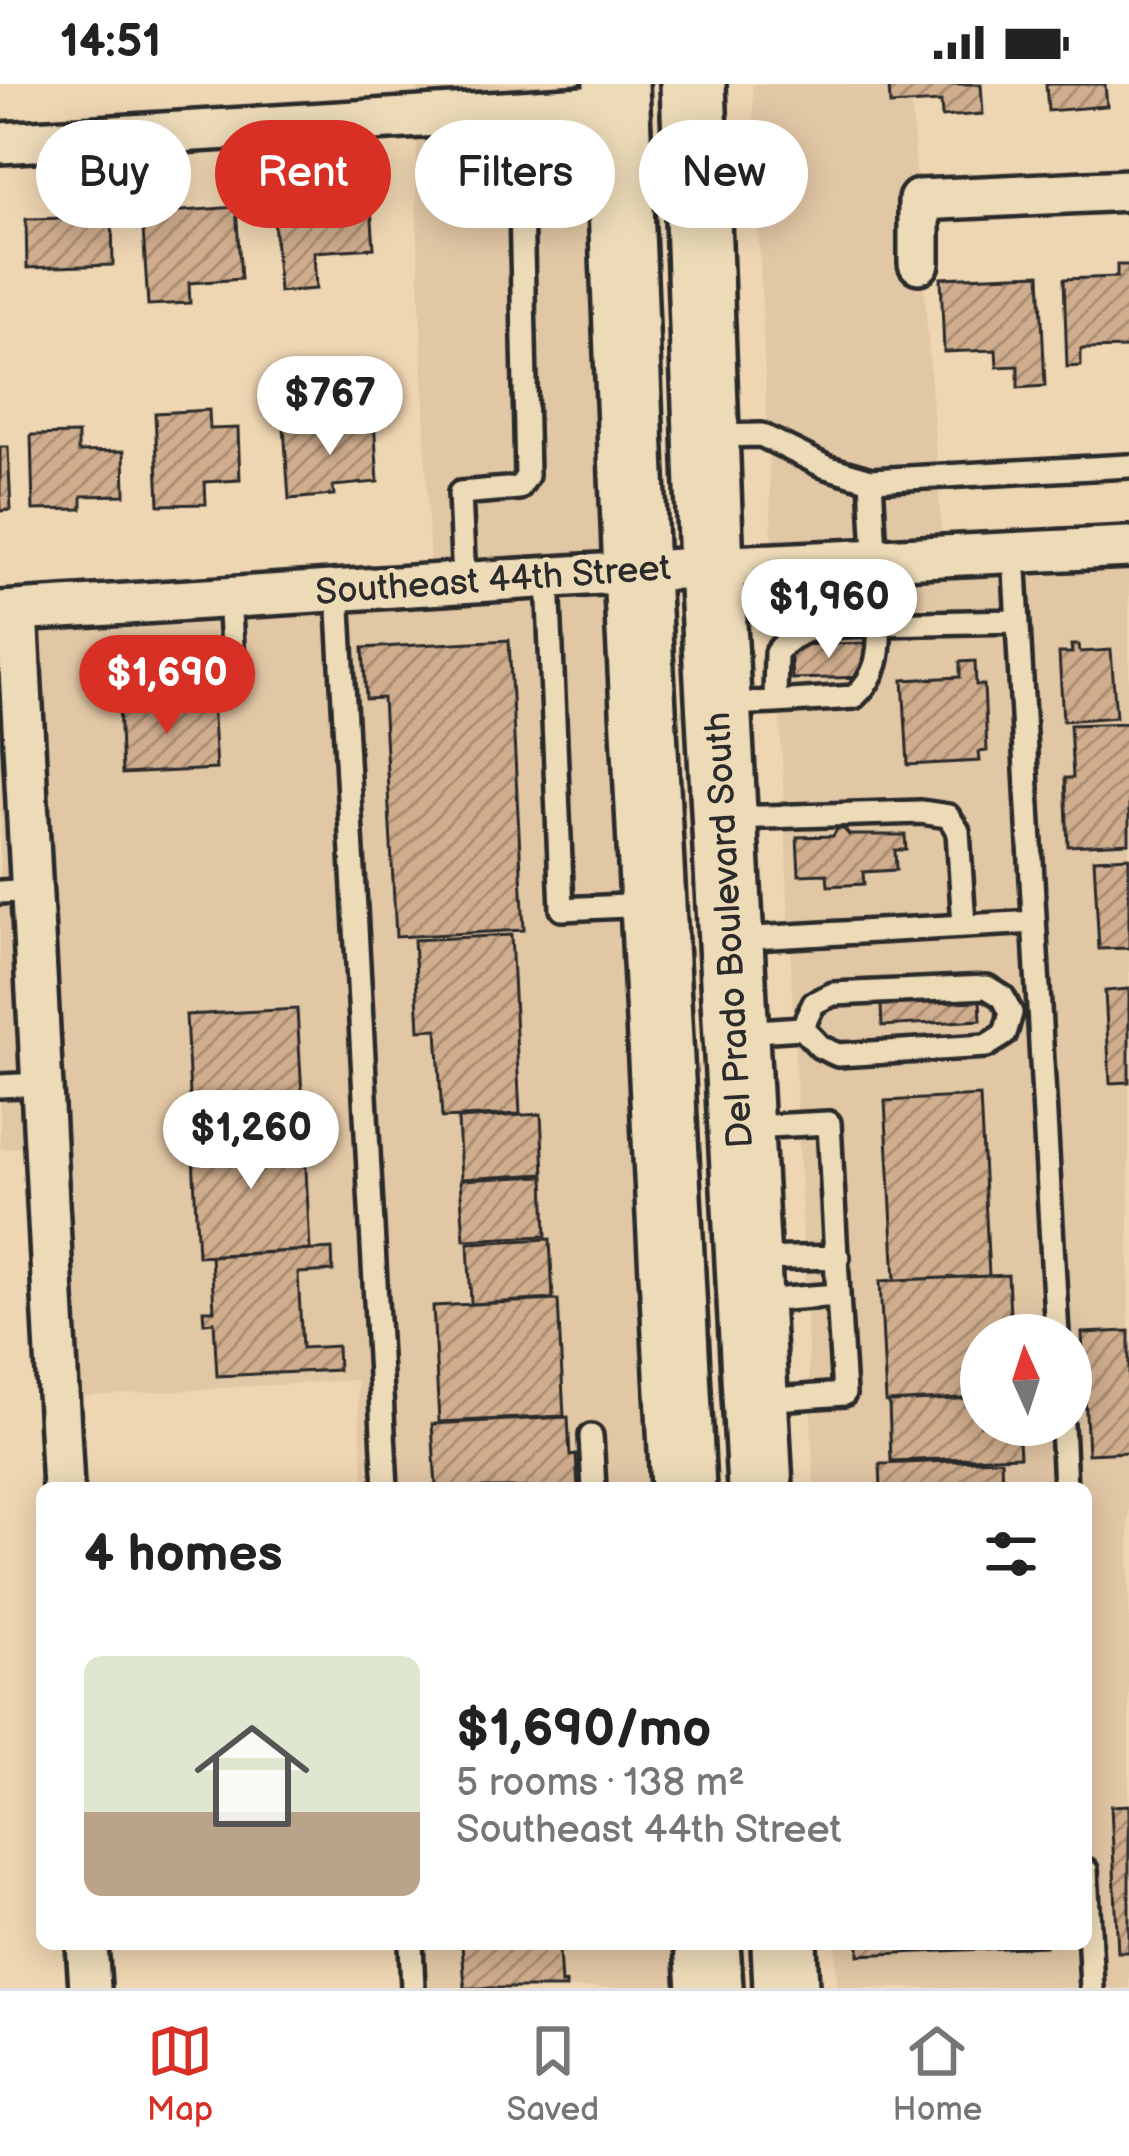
<!DOCTYPE html>
<meta charset="utf-8">
<style>
:root{--surface:#fff;--page:#f2f2f2;--text:#222;--muted:#767676;--line:#e0e0e0;--accent:#d93025}
body{margin:0;font-family:"Balsamiq Sans",sans-serif;background:var(--page);color:var(--text);height:100vh;display:flex;flex-direction:column;font-size:45px;white-space:nowrap}
*{box-sizing:border-box;margin:0}
p{font-size:39px;color:var(--muted)}
.icon{flex:none;width:66px;height:66px;fill:none;stroke:currentColor;stroke-width:2;stroke-linecap:round;stroke-linejoin:round}
.map{position:relative;flex:1;overflow:hidden}
.drawer{position:absolute;left:36px;top:1398px;width:1056px;height:468px;display:flex;flex-direction:column;background:var(--surface);border-radius:18px;box-shadow:0 6px 30px #0003}
.drawer>*{flex:none}
.hud{position:absolute;left:36px;top:36px;width:1059px;height:108px;display:flex;gap:24px}
.needle{width:78px;rotate:357deg}
.tools{position:absolute;left:960px;top:1230px;display:grid;gap:24px}
.tools a{display:grid;place-items:center;width:132px;height:132px;border-radius:50%;background:var(--surface);box-shadow:0 6px 30px #0003;font-size:60px}
.price{position:absolute;translate:-50% -102px;padding:0 27px;border-radius:42px;background:#fff;color:#222;font-size:39px;line-height:78px;filter:drop-shadow(0 3px 6px #0008)}
.price::after{content:'';position:absolute;left:50%;top:72px;width:36px;height:27px;margin-left:-18px;background:inherit;clip-path:polygon(0 0,100% 0,50% 100%)}
.price.current{background:var(--accent);color:#fff}
ul{padding:0;list-style:none}
li{display:flex;align-items:center;gap:36px;height:300px;padding:0 48px}
li span{display:grid;place-items:center;flex:none;width:336px;height:240px;border-radius:18px;color:#555}
li>.icon{margin-inline-start:auto}
span .icon{width:144px;height:144px;fill:#fffc;stroke-width:1}
li b{font-size:51px}
h2{display:flex;justify-content:space-between;align-items:center;height:144px;padding:0 48px;font-size:51px}
.pill{padding:0 42px;border-radius:54px;background:var(--surface);box-shadow:0 6px 30px #0003;font-size:42px;line-height:108px}
.pill.current{background:var(--accent);color:#fff}
.status{display:flex;justify-content:space-between;align-items:center;height:84px;padding:0 60px;background:var(--surface);direction:ltr}
.status svg{height:33px;fill:currentColor}
.menu{display:flex;justify-content:space-around;align-items:center;height:168px;border-top:3px solid var(--line);background:var(--surface);font-size:33px;color:var(--muted)}
.menu a{display:grid;justify-items:center;gap:6px}
.menu .current{color:var(--accent)}
.map>svg:first-child{display:block}
</style>
<div class="status"><b>14:51</b><svg viewBox="0 0 49 12"><path d="M0 12V9h3v3zM5 12V6h3v6zM10 12V3h3v9zM15 12V0h3v12zM26 1h20v11H26zM47 4h2v5h-2z"/></svg></div>
<div class="map">
<svg width="1129" height="1904" viewBox="0 0 1129 1904">
<defs>
<pattern id="building-hatch" width="6" height="6" patternUnits="userSpaceOnUse" patternTransform="scale(3)"><rect width="6" height="6" fill="#d0ad8d"/><path d="M-1 1l2-2M0 6l6-6M5 7l2-2" fill="none" stroke="#a98d73"/></pattern>
</defs>
<rect width="100%" height="100%" fill="#efd6b2"/>
<filter id="ink" filterUnits="userSpaceOnUse"><feTurbulence type="fractalNoise" baseFrequency=".00833" numOctaves="2"/><feDisplacementMap in="SourceGraphic" scale="24" xChannelSelector="R" yChannelSelector="G"/><feConvolveMatrix kernelMatrix="1 2 1 2 8 2 1 2 1" color-interpolation-filters="sRGB"/></filter>
<g filter="url(#ink)">
<path fill="#e2c7a5" fill-rule="evenodd" d="M418,0H597L662,1404H365L356,1296L72,1313L53,1060L0,1065V522L430,491L416,111Z
M752,0H910L944,483L1129,474V1904H837L835,1860H1086V1404H814ZM981,1251H1071V1341H981Z
M401,1860H687L689,1904H404Z"/>
<path fill="url(#building-hatch)" stroke="#2b2b2b" stroke-width="3" d="M889,0H981L983,30L942,33L941,18L890,21Z
M1046,0H1105L1107,22L1048,27Z
M313,118V128L371,123L374,164L314,168L316,205L279,208L273,120Z
M236,123L241,195L189,199L190,219L148,221L142,130Z
M112,133L113,181L27,184L26,135Z
M1117,181H1129V264L1081,265V282L1067,283L1064,195L1117,193Z
M1040,190L1045,302L1018,304V282L997,283L996,266L944,268L941,194Z
M209,326L210,345L238,344L240,396L205,398L206,420L159,421L155,329Z
M374,337L378,398L333,402L334,411L289,415L284,343Z
M78,350V368L124,367L125,411L82,412V425L33,426L31,351Z
M0,363H8L11,426L0,427Z
M509,556L524,846L396,853L383,614L366,615L363,564Z
M867,559L868,593L792,595L790,561Z
M1071,561H1079L1080,568L1111,566L1116,633L1063,637L1059,569H1072Z
M975,577L976,601H984L987,667L979,668L980,677L908,681L903,596L960,593V578Z
M212,616L216,685L122,690L119,621Z
M1129,639V759L1068,762L1065,694H1073L1070,641Z
M837,745H844L849,751H905L906,766H895L896,786L863,788L864,800L828,802L827,790L799,791L797,753L833,752Z
M1129,773V864L1099,865L1094,775Z
M511,851L520,1030L442,1034L437,945L419,946L414,856Z
M1129,905V998L1110,999L1105,907Z
M980,915L981,936L882,942L881,921Z
M297,925L304,1045L192,1051L186,931Z
M980,1012L989,1192L895,1196L885,1017Z
M541,1030L544,1090L461,1095L458,1035Z
M304,1045L310,1166L198,1172L192,1051Z
M544,1092L546,1152L464,1156L460,1096Z
M550,1155L553,1215L471,1220L468,1159Z
M332,1165L333,1187L298,1189L302,1264L337,1262L338,1286L217,1292L214,1238L204,1239L203,1226H214L211,1172Z
M1008,1191L1011,1251H981V1313L886,1318L880,1197Z
M558,1216L564,1332L439,1338L433,1222Z
M1129,1247V1368L1088,1370L1082,1249Z
M981,1314V1341H1018L1020,1372L891,1377L889,1318Z
M568,1333L570,1372L576,1371L578,1404H436L432,1340Z
M1001,1375L1002,1404H881L880,1380Z
M1129,1721V1868H1118L1111,1722Z
M462,1860H564V1866H559L561,1900L566,1899V1904H465Z
M859,1860H1045V1862L859,1871Z"/>
<g fill="none" stroke-linecap="round" stroke-linejoin="round">
<defs>
<path id="lane" d="M445,30L452,110H513L521,119L527,392L519,404L460,409L464,499
M713,352L761,351L826,383L871,396
M1014,468L1057,1251
M548,494L562,825L647,821
M338,507L386,1404
M229,514L234,593
M775,618L854,613C878,591 880,570 879,540L1017,537
M725,620L775,618L776,569C800,536 842,542 879,540L871,396L1129,382
M732,734L921,728L948,732L958,747L964,842
M0,808L32,806
M737,855L1034,838
M741,948L802,944L820,963L838,971L986,962L1005,950L1011,929L1003,913L987,903L833,910L814,919L802,944
M0,1002L42,1000
M747,1043L829,1039L838,1211
M754,1175L838,1173
M757,1217L838,1211L844,1310L762,1316
M1062,1341L1065,1404
M591,1352L594,1404
M1086,1786L1092,1904
M411,1860L413,1904"/>
<path id="street" d="M0,59L617,21
M919,179V116L1129,106
M17,527L63,1404
M0,528L711,483L1129,463
M87,1860L90,1904"/>
<path id="primary" d="M616,0L636,489L683,1404
M693,0L711,483L760,1404
M707,1860L710,1904
M784,1860L786,1904"/>
</defs>
<use href="#lane" stroke="#2b2b2b" stroke-width="30"/>
<use href="#street" stroke="#2b2b2b" stroke-width="48"/>
<use href="#primary" stroke="#2b2b2b" stroke-width="72"/>
<use href="#lane" stroke="#eddbb8" stroke-width="21"/>
<use href="#street" stroke="#eddbb8" stroke-width="39"/>
<use href="#primary" stroke="#eddbb8" stroke-width="63"/>
</g>
</g>
<g text-anchor="middle" dominant-baseline="central" stroke-width="9" stroke-linejoin="round" paint-order="stroke">
<g font-size="36" fill="#2b2b2b" stroke="#eddbb8">
<text transform="translate(493 497) rotate(-4)">Southeast 44th Street</text>
<text transform="translate(730 846) rotate(-93)">Del Prado Boulevard South</text>
</g>
</g>
</svg>
<div class="tools">
<a><svg class="needle" viewBox="-14 -14 28 28"><path d="M0-13l5 13h-10z" fill="#e53935"/><path d="M0 13l5-13h-10z" fill="#767676"/></svg></a>
</div>
<b class="price" style="left:330px;top:374px">$767</b>
<b class="price" style="left:829px;top:577px">$1,960</b>
<b class="price current" style="left:167px;top:653px">$1,690</b>
<b class="price" style="left:251px;top:1108px">$1,260</b>
<div class="hud">
<a class="pill">Buy</a>
<a class="pill current">Rent</a>
<a class="pill">Filters</a>
<a class="pill">New</a>
</div>
<section class="drawer">
<h2>4 homes<svg class="icon" aria-label="filters" viewBox="0 0 24 24"><path d="M4 7h16M4 17h16"/><circle cx="9" cy="7" r="2"/><circle cx="15" cy="17" r="2"/></svg></h2>
<ul>
<li><span style="background:linear-gradient(#dfe7d0 65%,#b9a48a 0)"><svg class="icon" aria-label="home" viewBox="0 0 24 24"><path d="M3 11l9-7 9 7M6 9v11h12V9"/></svg></span><div><b>$1,690/mo</b><p>5 rooms · 138 m²</p><p>Southeast 44th Street</p></div></li>
</ul>
</section>
</div>
<nav class="menu">
<a class="current"><svg class="icon" aria-label="map" viewBox="0 0 24 24"><path d="M3 6l6-2 6 2 6-2v14l-6 2-6-2-6 2zM9 4v14M15 6v14"/></svg>Map</a>
<a><svg class="icon" aria-label="saved" viewBox="0 0 24 24"><path d="M7 4h10v16l-5-4-5 4z"/></svg>Saved</a>
<a><svg class="icon" aria-label="home" viewBox="0 0 24 24"><path d="M3 11l9-7 9 7M6 9v11h12V9"/></svg>Home</a>
</nav>
